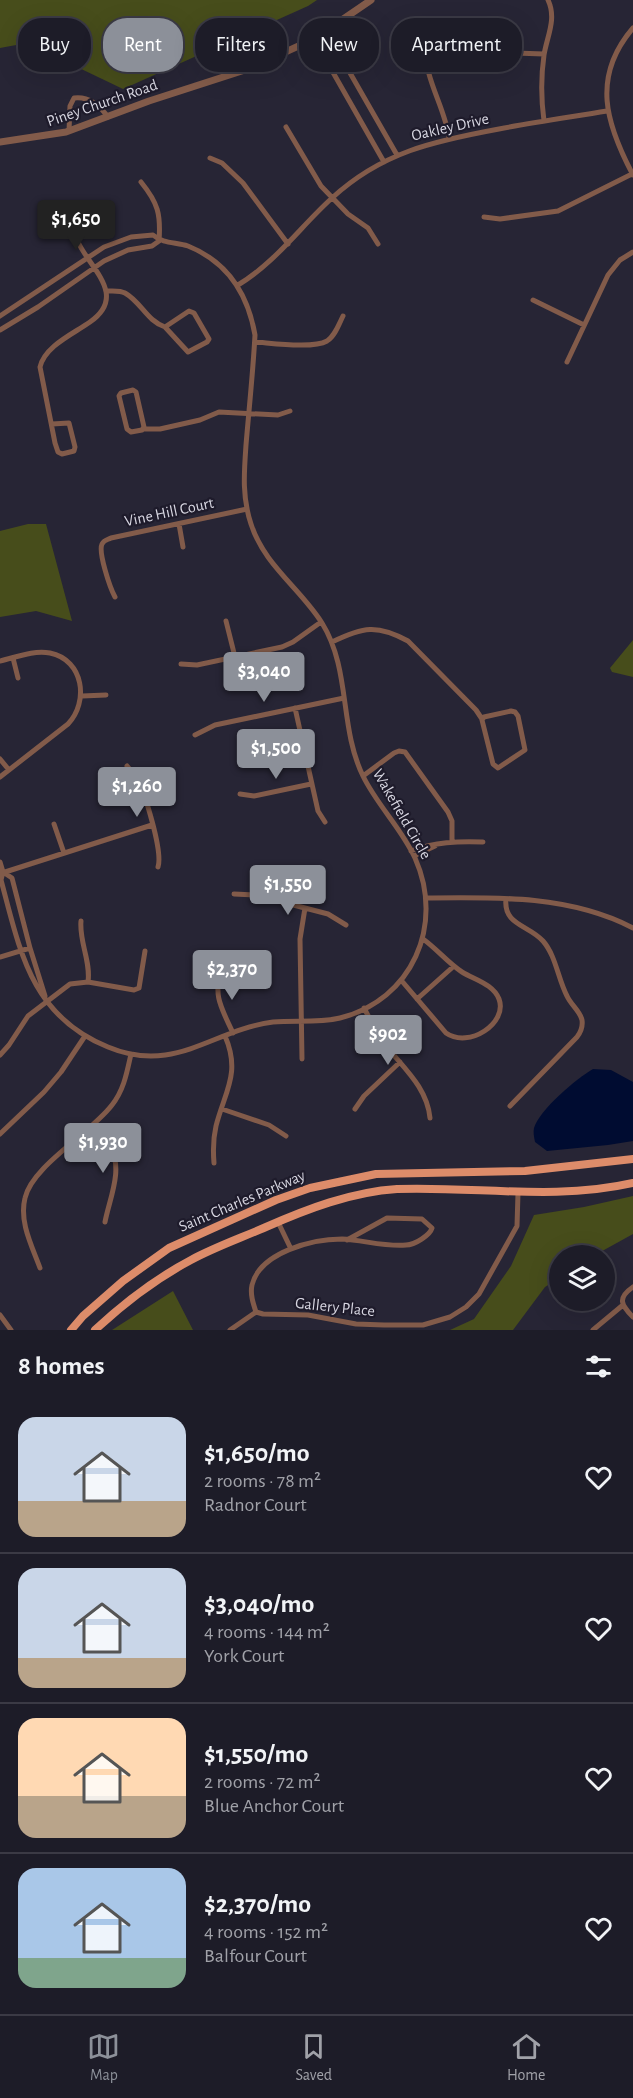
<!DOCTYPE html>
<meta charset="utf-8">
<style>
:root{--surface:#1d1c28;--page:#252530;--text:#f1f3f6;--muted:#a0a1a8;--line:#3b3a45;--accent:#8c9099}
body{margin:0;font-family:"Alegreya Sans",sans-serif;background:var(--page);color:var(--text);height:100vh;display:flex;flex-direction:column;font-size:22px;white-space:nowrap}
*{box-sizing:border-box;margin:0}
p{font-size:20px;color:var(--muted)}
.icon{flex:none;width:33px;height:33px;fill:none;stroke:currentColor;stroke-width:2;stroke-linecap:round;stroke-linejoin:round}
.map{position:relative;height:1330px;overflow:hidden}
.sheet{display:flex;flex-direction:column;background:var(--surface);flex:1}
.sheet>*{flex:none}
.guide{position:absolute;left:18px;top:18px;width:597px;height:54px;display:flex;gap:12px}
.tools{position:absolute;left:549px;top:1245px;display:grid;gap:12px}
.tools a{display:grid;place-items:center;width:66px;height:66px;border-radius:50%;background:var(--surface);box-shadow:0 6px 24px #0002,0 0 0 2px var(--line);font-size:30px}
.price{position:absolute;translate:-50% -51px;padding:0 14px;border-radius:6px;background:var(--accent);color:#fff;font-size:20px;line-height:39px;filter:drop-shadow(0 2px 3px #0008)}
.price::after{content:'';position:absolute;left:50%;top:36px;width:18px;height:14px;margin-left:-9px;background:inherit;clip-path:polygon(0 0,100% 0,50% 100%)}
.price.on{background:#222;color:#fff}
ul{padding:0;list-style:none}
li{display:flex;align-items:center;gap:18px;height:150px;padding:0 18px}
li+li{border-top:2px solid var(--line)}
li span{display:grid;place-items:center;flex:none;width:168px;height:120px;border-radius:18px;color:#555}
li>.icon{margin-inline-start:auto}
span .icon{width:72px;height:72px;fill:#fffc;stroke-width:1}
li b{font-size:26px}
h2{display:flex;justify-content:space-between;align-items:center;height:72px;padding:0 18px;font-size:26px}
.chip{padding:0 21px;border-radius:24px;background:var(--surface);box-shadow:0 6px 24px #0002,0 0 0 2px var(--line);font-size:21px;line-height:54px}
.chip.on{background:var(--accent);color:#fff}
.tabs{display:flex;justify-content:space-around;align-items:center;height:84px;border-top:2px solid var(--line);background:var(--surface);font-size:16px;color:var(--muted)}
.tabs a{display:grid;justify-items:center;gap:3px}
.tabs .on{color:var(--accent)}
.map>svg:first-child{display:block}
</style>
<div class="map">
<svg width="633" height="1330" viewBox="0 0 633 1330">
<rect width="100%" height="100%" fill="#272535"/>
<path fill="#474d1b" d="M0,0H317L308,6L123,89L27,43L0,48Z
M28,524H46L72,621L36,611L0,617V531Z
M633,640V677L612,672L610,668Z
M633,1196V1234L595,1255L560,1256L559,1278L545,1287L513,1330H450L474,1319L511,1266L534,1215L584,1207Z
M173,1291L193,1330H112Z"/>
<path fill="#000c31" d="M593,1069L611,1070L633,1082V1141L608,1145L547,1151L535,1142C534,1137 533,1132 534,1128C539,1110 577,1078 593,1069Z"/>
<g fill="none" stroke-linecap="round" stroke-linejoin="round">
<path stroke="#825b4a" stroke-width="5" d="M633,28C591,77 606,124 633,175
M326,31L397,155
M314,39L384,162
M426,45C423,78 445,106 449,138
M502,58L515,53L544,54
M544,121C541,99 541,76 544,55C547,36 557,19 548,0
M286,127L321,186L348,214L368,228L378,244
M69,131L70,106L74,98C88,96 100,106 108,117
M210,158L222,163L243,183L288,244
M141,182C158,203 161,214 159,241
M484,217L500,219L558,211L632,174
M238,285C276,262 300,227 332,198C382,152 434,141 499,129C535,122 571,117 607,111
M106,291C112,291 120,290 125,293C141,302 147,321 165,327
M533,300L584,325
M189,311L194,313L209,339L207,342L188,352L165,327Z
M0,316L104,247L131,237L153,235C163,244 176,242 188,246C228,262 248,295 255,335C253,372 249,409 246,445C244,473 242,497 251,524C264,565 300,588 322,623C351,670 339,727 363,776C377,805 402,829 415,858C445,925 412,1000 340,1018C318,1023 295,1020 273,1022C212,1030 175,1075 108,1047C31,1016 20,951 1,880L3,872L0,862
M0,330L38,307L104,261L128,250L152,246L159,241
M255,342C271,343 313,349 327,341C335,336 339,324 343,316
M567,362L608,275L620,260L633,252
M133,390L136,392L144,427L142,430L131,432L127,429L119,396L121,393Z
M52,424L69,423L75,447L74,451L62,454L58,452L55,443L40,367C45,346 73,334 90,322C127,296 92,270 79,244C73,232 72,217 70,204
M144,429H160L200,420L219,412L278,415L290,411
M179,524L183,547
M115,597C110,588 98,552 102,544C104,540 107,540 111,538L247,509
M226,621L235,657
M332,642C363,627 377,624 408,641L476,710L482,719
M13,658L18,678
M0,661C17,657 33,650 50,653C84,660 89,702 68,724L0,777
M181,664L197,665L282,647L293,642L321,622
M82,696L106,695
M295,708L318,811L325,822
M511,711L515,712L518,716L525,750L498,768L493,764L482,720L484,717Z
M195,735L215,725L344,698
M0,759L9,770
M127,766C130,770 134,773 136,777C145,792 163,852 158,867
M363,776L394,753L399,751L405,752L448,812L452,821V841
M240,794L254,796L311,784
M54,824L64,853
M411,851C435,842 458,841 483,842
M414,856L435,846
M3,872L12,878L30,948L45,996
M2,873L152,825
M234,894L255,895L328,914L346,925
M427,898C495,897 570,895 633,928
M506,899C503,925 529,925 543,941C556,956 558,979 567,996C571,1005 580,1011 582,1020C583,1027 581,1032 577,1037L510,1106
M81,921C79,942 91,961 88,982
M0,957L30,948
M222,970C212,995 222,1009 233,1033
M401,980L446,1033C469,1049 508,1023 499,999C493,984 475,980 462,972C448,963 437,949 423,939
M417,999L454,966
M364,1008C370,1019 376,1032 383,1042C401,1066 427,1086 430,1118
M0,1055L9,1045L28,1016L70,984L88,982L134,990L139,988L145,951
M302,1059L300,939L305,908
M222,1109L269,1125L286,1136
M355,1109L364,1096L400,1062
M90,1128C97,1134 105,1140 110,1148C124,1168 109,1200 105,1222
M0,1134L44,1092L61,1072L85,1036
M214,1163C213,1151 213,1139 216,1126C225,1091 241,1073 225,1036
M278,1222L291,1249
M347,1240L387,1218L422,1219L432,1228C430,1235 415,1245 406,1245C385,1247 363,1240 342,1239C313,1239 260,1252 252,1285C250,1294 253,1303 256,1312L263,1314L308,1315L356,1324L384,1325H423L450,1317L466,1307L479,1294L517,1226L518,1193
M40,1268C32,1246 19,1222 25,1198C32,1166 91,1133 112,1105C124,1090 127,1072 131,1054
M633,1287C617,1298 621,1305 633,1317
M0,1315L11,1330
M230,1330L256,1312
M593,1330L623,1305"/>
<path stroke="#825b4a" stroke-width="7" d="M0,142L66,132L149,101L248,69L314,39L371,0"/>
<path stroke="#dd8c6a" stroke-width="8" d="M71,1330L83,1316L123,1281L169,1248L276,1200L310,1188L376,1174L525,1171L633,1159
M95,1330C124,1303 155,1279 191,1260C215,1247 241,1238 266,1227C307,1209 351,1192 397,1189C476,1186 554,1201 633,1183"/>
</g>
<g text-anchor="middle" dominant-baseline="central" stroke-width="4.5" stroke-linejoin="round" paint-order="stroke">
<g font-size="16" fill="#d7d6e1" stroke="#1e1b2b">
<text transform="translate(102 103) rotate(-19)">Piney Church Road</text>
<text transform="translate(450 127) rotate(-13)">Oakley Drive</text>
<text transform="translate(169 512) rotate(-12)">Vine Hill Court</text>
<text transform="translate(402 814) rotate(60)">Wakefield Circle</text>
<text transform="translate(242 1201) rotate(-23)">Saint Charles Parkway</text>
<text transform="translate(335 1307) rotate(6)">Gallery Place</text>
</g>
</g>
</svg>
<div class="tools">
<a><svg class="icon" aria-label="layers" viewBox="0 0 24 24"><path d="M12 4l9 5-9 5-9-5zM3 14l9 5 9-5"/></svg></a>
</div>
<b class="price on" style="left:76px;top:251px">$1,650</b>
<b class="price" style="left:264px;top:703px">$3,040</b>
<b class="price" style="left:276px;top:780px">$1,500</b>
<b class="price" style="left:137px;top:818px">$1,260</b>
<b class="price" style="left:288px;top:916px">$1,550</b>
<b class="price" style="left:232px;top:1001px">$2,370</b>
<b class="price" style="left:388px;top:1066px">$902</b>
<b class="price" style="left:103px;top:1174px">$1,930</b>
<div class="guide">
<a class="chip">Buy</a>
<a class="chip on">Rent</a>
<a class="chip">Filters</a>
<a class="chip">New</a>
<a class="chip">Apartment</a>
</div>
</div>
<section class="sheet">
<h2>8 homes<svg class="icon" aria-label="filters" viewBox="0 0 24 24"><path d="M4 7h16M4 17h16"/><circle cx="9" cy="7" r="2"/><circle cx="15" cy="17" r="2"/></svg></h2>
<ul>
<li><span style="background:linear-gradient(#c9d6e8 70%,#b9a48a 0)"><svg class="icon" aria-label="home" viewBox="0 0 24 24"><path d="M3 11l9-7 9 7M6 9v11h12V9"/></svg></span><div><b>$1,650/mo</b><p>2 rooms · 78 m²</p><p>Radnor Court</p></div><svg class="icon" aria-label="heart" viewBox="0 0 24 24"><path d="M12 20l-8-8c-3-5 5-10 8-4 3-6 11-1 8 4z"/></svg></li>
<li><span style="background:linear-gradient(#c9d6e8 75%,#b9a48a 0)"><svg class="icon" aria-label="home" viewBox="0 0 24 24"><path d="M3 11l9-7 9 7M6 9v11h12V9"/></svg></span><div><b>$3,040/mo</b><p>4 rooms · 144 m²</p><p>York Court</p></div><svg class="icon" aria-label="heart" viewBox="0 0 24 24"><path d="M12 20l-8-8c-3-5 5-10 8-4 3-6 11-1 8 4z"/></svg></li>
<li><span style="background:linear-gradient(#ffd9b3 65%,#b9a48a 0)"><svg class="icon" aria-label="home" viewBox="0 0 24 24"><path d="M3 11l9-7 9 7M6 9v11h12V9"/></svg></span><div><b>$1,550/mo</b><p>2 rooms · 72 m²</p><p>Blue Anchor Court</p></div><svg class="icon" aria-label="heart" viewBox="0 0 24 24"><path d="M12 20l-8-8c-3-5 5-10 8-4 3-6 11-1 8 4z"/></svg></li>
<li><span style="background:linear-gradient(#a9c7e8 75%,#7fa58c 0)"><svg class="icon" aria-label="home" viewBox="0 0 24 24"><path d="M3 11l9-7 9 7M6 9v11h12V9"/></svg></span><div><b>$2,370/mo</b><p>4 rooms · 152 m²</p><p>Balfour Court</p></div><svg class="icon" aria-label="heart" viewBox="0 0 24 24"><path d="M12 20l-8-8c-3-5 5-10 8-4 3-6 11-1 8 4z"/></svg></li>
</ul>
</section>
<nav class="tabs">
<a class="on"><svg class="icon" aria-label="map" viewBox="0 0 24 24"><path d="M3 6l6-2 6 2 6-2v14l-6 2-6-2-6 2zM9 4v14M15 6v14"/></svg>Map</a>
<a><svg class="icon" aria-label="saved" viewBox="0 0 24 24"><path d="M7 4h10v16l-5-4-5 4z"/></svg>Saved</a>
<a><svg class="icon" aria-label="home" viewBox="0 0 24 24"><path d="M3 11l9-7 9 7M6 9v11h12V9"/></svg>Home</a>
</nav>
